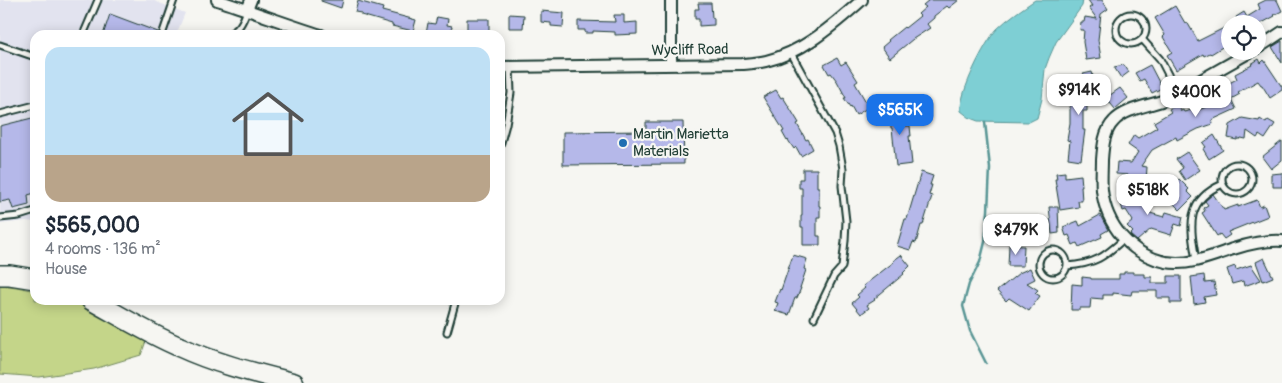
<!DOCTYPE html>
<meta charset="utf-8">
<style>
:root{--surface:#fff;--page:#f2f2f3;--text:#1f2937;--muted:#747a83;--line:#e0e1e3;--accent:#1a73e8}
body{margin:0;font-family:Pangolin,sans-serif;background:var(--page);color:var(--text);height:100vh;display:flex;flex-direction:column;font-size:19px;white-space:nowrap}
*{box-sizing:border-box;margin:0}
p{font-size:16px;color:var(--muted)}
.icon{flex:none;width:28px;height:28px;fill:none;stroke:currentColor;stroke-width:2;stroke-linecap:round;stroke-linejoin:round}
.map{position:relative;flex:1;overflow:hidden}
.side{position:absolute;left:30px;top:30px;width:475px;height:275px;display:flex;flex-direction:column;background:var(--surface);border-radius:15px;box-shadow:0 2px 12px #0003}
.side>*{flex:none}
.buttons{position:absolute;left:1221px;top:15px;display:grid;gap:10px}
.buttons a{display:grid;place-items:center;width:45px;height:45px;border-radius:50%;background:var(--surface);box-shadow:0 2px 12px #0003;font-size:25px}
.price{position:absolute;translate:-50% -42px;padding:0 11px;border-radius:10px;background:#fff;color:#222;font-size:16px;line-height:32px;filter:drop-shadow(0 1px 2px #0008)}
.price::after{content:'';position:absolute;left:50%;top:30px;width:15px;height:11px;margin-left:-8px;background:inherit;clip-path:polygon(0 0,100% 0,50% 100%)}
.price.current{background:var(--accent);color:#fff}
ul{padding:0;list-style:none}
li{display:grid;align-content:center;gap:10px;height:265px;padding:0 15px}
li+li{border-top:1px solid var(--line)}
li span{display:grid;place-items:center;height:155px;border-radius:15px;color:#555}
li>.icon{margin-inline-start:auto}
span .icon{width:90px;height:90px;fill:#fffc;stroke-width:1}
li b{font-size:21px}
.map>svg:first-child{display:block}
</style>
<div class="map">
<svg width="1282" height="383" viewBox="0 0 1282 383">
<rect width="100%" height="100%" fill="#f6f6f2"/>
<filter id="ink" filterUnits="userSpaceOnUse"><feTurbulence type="fractalNoise" baseFrequency=".02" numOctaves="2"/><feDisplacementMap in="SourceGraphic" scale="10" xChannelSelector="R" yChannelSelector="G"/><feConvolveMatrix kernelMatrix="1 2 1 2 8 2 1 2 1" color-interpolation-filters="sRGB"/></filter>
<g filter="url(#ink)">
<path fill="#e2e3ef" d="M0,0H152L185,13L176,35H35V222L26,221L0,224Z"/>
<path fill="#c4d589" stroke="#72895e" d="M0,285L17,287L35,291V300H73L146,341L141,355L94,369L39,377L0,374Z"/>
<path fill="#7ecfd4" stroke="#589594" d="M1035,0H1083L1082,6L1056,42L1049,58L1045,69L1042,99L1037,118L1029,122L978,121L970,118L961,111C959,93 985,42 997,29C1008,18 1022,9 1035,0Z"/>
<g fill="none" stroke-linecap="round" stroke-linejoin="round">
<path stroke="#589594" stroke-width="2.5" d="M985,122L990,168L988,211L985,242L980,262L969,284L963,306L970,331L986,363"/>
</g>
<path fill="#b5b8e9" stroke="#1f3d34" d="M321,0H343L341,8L321,1Z
M929,0H959L949,8L947,6L934,16V18L927,24L930,28L913,39L890,58L882,47L889,41L888,40L904,27L905,28L920,16L918,14L926,7L923,5Z
M1088,0H1102L1108,9L1101,14L1098,40L1101,58L1086,60L1083,42L1084,30H1080L1081,22H1084L1085,17L1097,19L1089,8L1092,6Z
M1266,0H1277L1282,11L1274,15L1275,16L1260,24H1235L1238,22L1236,17L1244,12L1247,17L1260,9L1258,4Z
M358,1L383,8L382,11L416,20L413,31L392,26V24L361,15V13L355,12Z
M698,3H711L712,18H714V25L699,26V19H695V9H699Z
M1175,6L1185,23L1187,22L1198,41L1230,25V45L1225,47L1224,46L1211,54L1210,53L1204,56L1203,54L1176,70L1167,55L1172,52L1163,37L1165,35L1155,18Z
M541,11L564,13L563,27L551,26V23L541,22Z
M110,14L158,32V35H103Z
M509,14L524,15L523,28H509Z
M614,15H624V23L637,22V34L615,35V32L593,31V33H585V30H578V21L615,22Z
M437,17L448,19L447,25L452,26L450,35H433L426,34L428,23L435,24Z
M467,19H489V32H467Z
M1282,41V63L1272,47Z
M837,58L841,65L846,62L858,81L855,83L869,107L856,115L851,106L850,107L844,98H846L837,81L831,73L829,74L824,65Z
M1259,59L1261,63L1264,60L1282,87V90L1270,98L1262,85H1261L1258,81L1238,92L1240,94L1231,99L1236,109L1212,120L1213,124L1198,129L1177,140L1176,137L1152,150L1141,166L1147,167L1146,182L1127,180L1128,175L1116,174L1117,162L1131,163L1138,152L1128,145L1134,135L1138,138L1157,127L1154,122L1171,112L1169,109L1178,104L1181,111L1183,110L1184,112L1195,109V111L1212,105L1211,104L1215,102L1211,94L1215,92V90L1237,79L1235,74L1252,65L1251,64Z
M1124,65L1129,72L1121,78L1114,67Z
M1150,65L1162,88L1152,93L1144,79L1140,81L1135,73Z
M1092,72L1096,89L1087,91V111H1083V130H1085L1081,160L1068,158L1070,141L1067,140L1070,123V104H1078L1073,81L1084,79L1083,74Z
M1120,88L1128,98L1115,109L1106,98Z
M776,90L781,98L783,97L799,123L797,124L806,140L808,139L813,149L801,156L796,147L794,149L788,140L787,141L782,132L784,131L763,97Z
M901,106L903,116H905L906,126H910L911,136H909L912,164L896,166L892,128H891L890,119H887L886,108Z
M32,118L33,124H35V193L28,195L29,205L13,209L10,200L0,202V126Z
M1242,118L1259,121L1260,119L1266,123L1268,120L1275,124L1265,139L1259,135L1257,138L1247,131L1246,139L1241,138L1240,139H1237V140L1228,138L1230,125Z
M646,122H683L684,164L563,165V132L646,131Z
M1214,135L1223,150L1209,159L1203,149L1206,147L1203,143Z
M1282,141V160L1271,169L1262,157Z
M1187,152L1200,170L1185,180L1179,171L1183,168L1176,159Z
M803,169H817V187H819V206H820V217H817V236H820V245H803V227H801V216H802V188H799V179H803Z
M921,172L933,176L930,185H932L929,195L932,196L923,225H921L916,243L913,242L910,250L897,246L905,219H907Z
M1065,172V177L1081,175L1082,186H1081L1082,201H1078L1079,207L1060,210L1055,179H1057L1056,173Z
M1282,173V187H1273V182H1271V174Z
M1179,179L1189,189L1187,191L1193,197L1180,210L1171,201L1175,197L1172,193L1160,197Z
M1153,188L1156,198L1139,203L1142,204L1150,213L1164,217L1166,212L1183,217L1181,226L1175,224L1171,235L1151,229L1137,241L1130,235L1133,232L1127,226L1133,221L1126,210L1123,211L1121,204H1123L1122,200L1130,198L1129,195Z
M1213,194L1224,210L1238,205V207L1257,200L1260,207L1264,205L1268,216L1228,232L1230,235L1224,239L1220,234L1217,236L1202,213L1205,211L1203,208L1208,205L1205,201Z
M1049,207H1058L1059,233L1052,234Z
M1100,215L1108,230L1101,234L1102,237L1079,247L1077,243L1073,245L1069,235L1066,236L1063,227L1078,221L1080,226Z
M1009,245L1024,246L1023,266H1008Z
M793,255L807,259L804,269L806,270L800,288H801L797,298H795L789,315L775,311L778,303L775,302L780,289L781,290Z
M901,255L910,266L903,273L904,274L874,299L875,300L867,305L869,308L861,314L852,303L859,297L857,295L865,288L863,286L894,262L893,261Z
M1264,258L1273,277L1263,281L1256,262Z
M1251,265L1261,280L1244,286L1243,281L1232,284L1227,269L1235,266L1236,270Z
M1030,268L1035,279L1027,283L1038,290L1035,293L1040,296L1029,311L1009,298L1006,301L997,291L1019,273Z
M1124,272H1133V274H1145V277H1152V283H1168V276H1181V303H1170V298H1157V291H1132L1131,295L1113,293V295H1103V299L1091,298L1090,308H1080V310H1071L1072,284L1082,285V277L1091,278V279H1119V274H1124Z
M1204,275L1205,283L1214,282L1216,295L1204,297L1205,302L1194,304L1191,277Z"/>
<g fill="none" stroke-linecap="round" stroke-linejoin="round">
<defs>
<path id="service" d="M1116 29a15 15 0 1 1 30 0a15 15 0 1 1-30 0Z
M83,35L98,0
M162,35L174,0
M226,35C239,31 243,22 247,10
M1142,39L1160,59L1177,92
M0,45L35,57
M791,53L835,133L839,146L843,169L842,186L846,221L845,241L842,267L834,276L814,318
M0,114L35,105
M500,146L506,124L511,93L510,67
M1222 179a15 15 0 1 1 30 0a15 15 0 1 1-30 0Z
M0,218L19,216L35,211
M1039 264a14 14 0 1 1 28 0a14 14 0 1 1-28 0Z
M1196,260C1190,226 1185,200 1223,184
M1067,266C1095,264 1104,257 1124,239
M447,332L456,300"/>
<path id="minor" d="M217,0C252,11 286,24 321,35
M671,0V65
M247,10L251,0
M1258,48L1282,32
M1252,51L1167,99C1150,106 1126,108 1114,121C1104,131 1103,146 1102,160C1102,170 1101,180 1102,190C1106,226 1131,255 1166,262C1190,266 1212,256 1233,249C1249,244 1265,240 1282,241
M500,67L743,64C750,63 759,63 766,61C804,52 833,25 862,0"/>
<path id="motorway" d="M0,275H10L35,279
M91,300C120,316 149,334 180,347C217,364 255,373 294,383"/>
</defs>
<use href="#service" stroke="#1f3d34" stroke-width="9"/>
<use href="#minor" stroke="#1f3d34" stroke-width="14"/>
<use href="#motorway" stroke="#1f3d34" stroke-width="22"/>
<use href="#service" stroke="#f6f6f2" stroke-width="5"/>
<use href="#minor" stroke="#f6f6f2" stroke-width="10"/>
<use href="#motorway" stroke="#f6f6f2" stroke-width="19"/>
</g>
</g>
<circle fill="#1f6fb2" stroke="#f6f6f2" stroke-width="2" cx="623" cy="143" r="5"/>
<g text-anchor="middle" dominant-baseline="central" stroke-width="4.5" stroke-linejoin="round" paint-order="stroke">
<g font-size="15" fill="#1f3d34" stroke="#f6f6f2">
<text transform="translate(690 50) rotate(-1)">Wycliff Road</text>
</g>
<g font-size="15" fill="#1f3d34" stroke="#f6f6f2" text-anchor="start">
<text x="633" y="134">Martin Marietta<tspan x="633" dy="17">Materials</tspan></text>
</g>
</g>
</svg>
<div class="buttons">
<a><svg class="icon" aria-label="locate" viewBox="0 0 24 24"><circle cx="12" cy="12" r="6"/><path d="M12 2v4M12 18v4M2 12h4M18 12h4"/></svg></a>
</div>
<b class="price" style="left:1079px;top:116px">$914K</b>
<b class="price" style="left:1196px;top:118px">$400K</b>
<b class="price current" style="left:900px;top:136px">$565K</b>
<b class="price" style="left:1148px;top:216px">$518K</b>
<b class="price" style="left:1016px;top:256px">$479K</b>
<section class="side">
<ul>
<li><span style="background:linear-gradient(#bfe0f5 70%,#b9a48a 0)"><svg class="icon" aria-label="home" viewBox="0 0 24 24"><path d="M3 11l9-7 9 7M6 9v11h12V9"/></svg></span><div><b>$565,000</b><p>4 rooms · 136 m²</p><p>House</p></div></li>
</ul>
</section>
</div>
